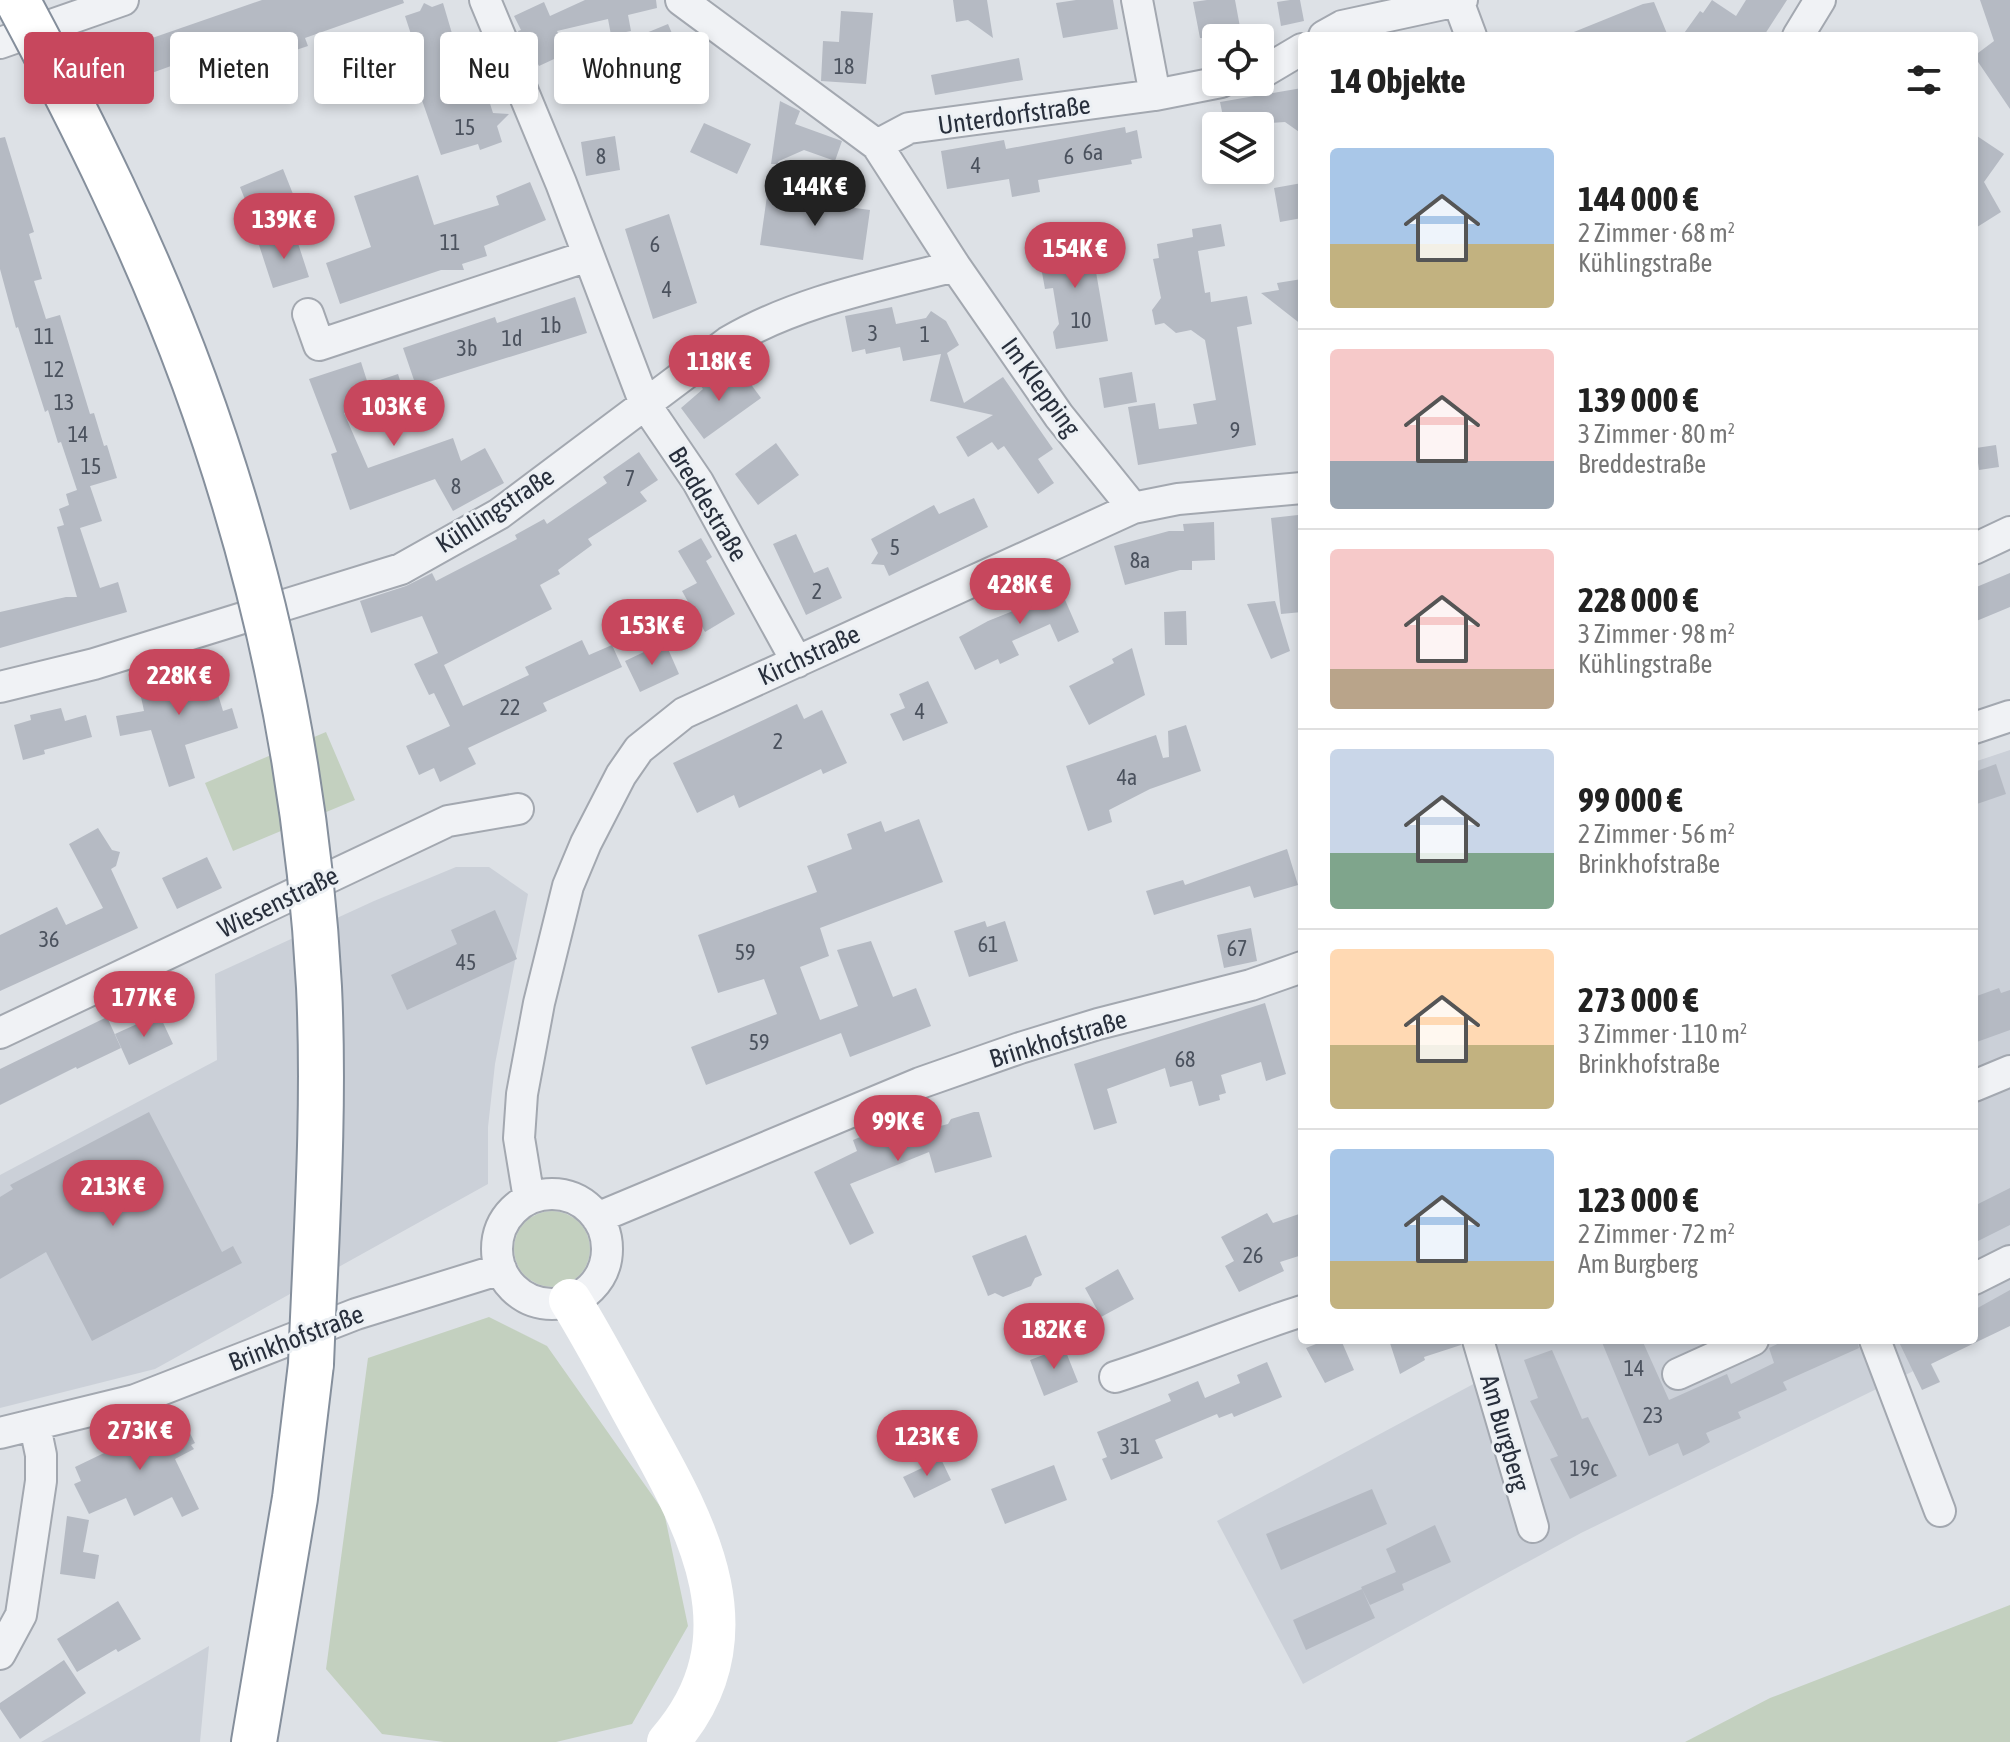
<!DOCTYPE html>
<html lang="de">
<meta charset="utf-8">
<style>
:root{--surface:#fff;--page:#f6f6f6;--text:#222;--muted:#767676;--line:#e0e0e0;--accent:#c7475d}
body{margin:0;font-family:"Asap Condensed",sans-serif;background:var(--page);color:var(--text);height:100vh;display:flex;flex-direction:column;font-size:30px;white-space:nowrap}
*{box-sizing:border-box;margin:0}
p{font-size:26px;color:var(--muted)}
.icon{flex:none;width:44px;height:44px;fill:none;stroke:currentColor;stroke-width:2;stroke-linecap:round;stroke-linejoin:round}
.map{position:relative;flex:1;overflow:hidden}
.details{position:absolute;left:1298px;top:32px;width:680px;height:1312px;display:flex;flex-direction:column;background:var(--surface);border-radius:8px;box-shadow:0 4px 12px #0003}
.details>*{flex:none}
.banner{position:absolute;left:24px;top:32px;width:760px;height:72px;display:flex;gap:16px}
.controls{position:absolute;left:1202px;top:24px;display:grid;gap:16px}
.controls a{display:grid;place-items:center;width:72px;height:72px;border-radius:8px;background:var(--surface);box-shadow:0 4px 12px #0003;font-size:40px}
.price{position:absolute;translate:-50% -68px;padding:0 18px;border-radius:28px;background:var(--accent);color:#fff;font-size:26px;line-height:52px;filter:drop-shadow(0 2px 4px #0008)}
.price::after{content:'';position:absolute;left:50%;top:48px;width:24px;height:18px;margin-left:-12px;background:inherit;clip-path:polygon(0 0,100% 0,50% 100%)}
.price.selected{background:#222;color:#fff}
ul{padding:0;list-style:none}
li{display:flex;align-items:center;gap:24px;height:200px;padding:0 32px}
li+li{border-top:2px solid var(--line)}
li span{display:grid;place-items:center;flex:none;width:224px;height:160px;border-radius:8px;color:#555}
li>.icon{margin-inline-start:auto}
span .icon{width:96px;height:96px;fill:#fffc;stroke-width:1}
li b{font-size:34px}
h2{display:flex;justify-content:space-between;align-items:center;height:96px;padding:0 32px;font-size:34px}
.pill{padding:0 28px;border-radius:8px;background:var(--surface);box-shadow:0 4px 12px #0003;font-size:28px;line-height:72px}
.pill.selected{background:var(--accent);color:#fff}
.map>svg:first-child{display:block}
</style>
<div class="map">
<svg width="2010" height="1742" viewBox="0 0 2010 1742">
<rect width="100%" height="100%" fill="#dde1e6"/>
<path fill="#cbd0d8" d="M2010,750V1324L1581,1533L1303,1684L1217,1521L1494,1373L1485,1340H1974V762Z
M456,867H489L528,894L495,1064L488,1127V1184L155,1369L0,1408V1175L217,1060L215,974L374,901Z
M209,1646L200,1742H41Z"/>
<path fill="#c3d0bf" d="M326,732L355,800L233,851L205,783Z
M514 1249a38 38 0 1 1 76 0a38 38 0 1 1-76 0Z
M489,1317L547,1346L664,1512L688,1626L632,1724L556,1742H444L382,1734L326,1669L368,1358Z
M2010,1605V1742H1685L1770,1698Z"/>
<path fill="#b5bac3" d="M262,0H403L404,3L305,38L308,46L287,53L285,46L221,67L215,50L127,82L120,61L135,56L132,45Z
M585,0H656L657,8L628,15L631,31L611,35L608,19L557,31L567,53L539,66L525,39L521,40L518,31L521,30L514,16L544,2L550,16Z
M953,0H987L993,38L968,20L956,22Z
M1076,0H1113L1118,29L1063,38L1056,3Z
M1207,0H1235L1242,38H1200L1193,2Z
M1290,0H1300L1304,21L1281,26L1277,2Z
M1712,0L1736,16L1746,0H1787L1765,34L1768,36H1682L1700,11L1703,13Z
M1980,0H2010V109L1974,56L1994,41Z
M1654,2L1668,36H1564L1643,4Z
M424,3L432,7L443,3L464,74L495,71L484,85L493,113L509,114L497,126L502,142L480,150L478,144L441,155L416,83L420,81L417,70L422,68L405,16L420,11Z
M841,11L873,13L866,84L821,81L823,41L839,42Z
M668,24L680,52L646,66L634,38Z
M1019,58L1023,80L935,95L931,75Z
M1302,88V134L1285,122L1225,126L1220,102Z
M780,101L800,111L795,124L842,141L835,161L804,150L779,161L777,164H771Z
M704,123L751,144L737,174L690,152Z
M1125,127L1126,133L1137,130L1142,158L1131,160L1132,164L1038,180L1040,192L1012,197L1009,179L947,189L941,151L1004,140L1006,149Z
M1974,134L2004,154L1984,182L2001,212L1974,229Z
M615,136L620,170L586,176L581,142Z
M5,137L34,232L29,234L42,279L34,281L46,319L60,315L90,414L94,413L104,446L107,445L117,478L87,487L90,486L102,521L80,528L100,588L118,582L127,612L0,648V612L66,597H77L57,527L64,525L59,509L69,505L66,494L77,490L61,442L58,443L48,410L45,412L18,327L16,328L0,269V138Z
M283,169L293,194L250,212L240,187Z
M418,175L434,225L499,205L496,196L530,182L546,220L484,246L487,256L462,264L464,270H441L340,304L326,263L371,247L354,196Z
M1302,183V218L1280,222L1274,188Z
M767,196L870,210L863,260L760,245Z
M669,214L697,303L653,319L625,229Z
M1221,224L1225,246L1198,251L1205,293L1210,292L1211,302L1247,296L1252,324L1237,327L1256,445L1138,465L1128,407L1155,403L1159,429L1197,424L1193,404L1216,400L1205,340L1191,330L1176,333L1164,323L1155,325L1152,310L1161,298L1153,259L1159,258L1157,244L1193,237L1192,229Z
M295,234L309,277L273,288L259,245Z
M1098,235L1104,271L1096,272L1108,341L1056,349L1053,332L1059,324L1053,288L1045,289L1037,245Z
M1302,279V325L1261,293L1279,290L1277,283Z
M575,297L587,333L416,386L403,348L495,317L497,323Z
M892,307L896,324L926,318L931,311L946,321L959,345L947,353L964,403L1003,377L1053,449L1038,459L1054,483L1038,494L1004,446L998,450L992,442L968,457L956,437L993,415L930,401L941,354L903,361L900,347L866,354L865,349L852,352L845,316Z
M361,362L368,384L398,374L404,393L344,413L368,468L453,438L461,461L485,448L504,483L453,511L435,479L350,510L331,454L337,452L309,379Z
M730,369L740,384L747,379L761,398L704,439L681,408L703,389L700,385L714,375L717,379Z
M1132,372L1137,402L1104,408L1099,378Z
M776,443L799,475L758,505L735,474Z
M1996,445L1999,467L1979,470L1976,448Z
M639,452L658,480L640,492L647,501L588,539L592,545L558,570L560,574L540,585L552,609L444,665L463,706L529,675L525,667L582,640L589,655L612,645L622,667L543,703L547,711L468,748L476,764L440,782L434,768L419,775L406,746L450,726L434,693L429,695L414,664L438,653L422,616L371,633L360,601L406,586L432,573L436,581L517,539L515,535L544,519L547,524L607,483L603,477Z
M974,498L988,527L889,576L884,565L871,564L878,553L871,539L934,505L939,514Z
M1298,515L1302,524V612L1281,614L1271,518Z
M1214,522L1215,560L1192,561V570H1180L1125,585L1114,546L1169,531H1184L1183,524Z
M796,534L814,573L828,567L842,598L806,615L773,544Z
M701,538L712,557L706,561L735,614L705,632L682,591L697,583L678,551Z
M2010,573V607L1974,622V588Z
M1056,579L1079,632L1058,642L1050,624L1012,641L1019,655L1000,664L998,659L975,670L959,637L988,621L1023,607L1018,596Z
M1275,601L1290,651L1271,659L1247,604Z
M1186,611L1187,645H1165L1164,612Z
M665,642L679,674L640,692L625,661Z
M1132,648L1145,695L1089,725L1069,686L1114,663L1112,659Z
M200,664L203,674L211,671L223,711L232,708L238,728L185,745L195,778L169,787L151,730L120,736L116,716L144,711L138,683Z
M928,681L948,723L903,741L890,714L905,708L899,694Z
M797,704L804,719L822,710L847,763L823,774L821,769L739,808L734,795L697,813L673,763Z
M61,708L65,721L86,715L92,737L44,750L45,754L23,760L14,725L31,720L30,715Z
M1186,725L1201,771L1150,789L1109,810L1112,822L1088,831L1066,766L1156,735L1163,758L1169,757L1168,731Z
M1996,764L2006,794L1974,805V772Z
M919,819L943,882L820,928L829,956L800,967L820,1020L858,1006L837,950L871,941L893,997L916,988L931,1026L850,1057L841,1033L706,1085L691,1047L777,1014L764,979L718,993L698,935L817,892L807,866L852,849L847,834L881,821L885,832Z
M98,828L112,850L120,852L116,866L111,869L138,928L0,991V935L57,907L66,925L103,908L69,844Z
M1287,849L1298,885L1254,898L1250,886L1154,915L1146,891L1183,880L1185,885Z
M207,857L222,888L177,909L162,878Z
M495,910L517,959L407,1010L391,975L457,944L451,930Z
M985,921L987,927L1005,921L1018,961L969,977L954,931Z
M1251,928L1257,961L1224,968L1217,935Z
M1999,988L2001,993L2010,990V1030L1974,1043V997Z
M1265,1003L1286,1074L1266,1081L1261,1062L1221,1075L1226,1093L1219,1095L1220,1100L1199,1106L1192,1081L1170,1087L1165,1068L1107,1089L1117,1123L1094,1130L1074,1064Z
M159,1014L173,1044L129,1065L115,1034Z
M107,1017L121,1048L77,1069L76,1067L0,1105V1069Z
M149,1112L222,1252L233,1246L242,1263L92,1341L46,1252L0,1279V1197L13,1189L10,1185Z
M974,1112H979L992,1157L935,1173L929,1152L850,1184L874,1233L850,1245L814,1172L857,1151L853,1140L899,1121L905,1135L948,1124L951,1119Z
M2010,1188V1225L1974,1243V1206Z
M1267,1213L1273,1223L1302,1213V1255L1280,1262L1284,1271L1239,1292L1225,1266L1234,1261L1221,1237Z
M1026,1235L1042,1275L1035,1278L1031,1286L1003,1297L995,1293L988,1296L972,1256Z
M1118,1269L1134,1299L1101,1317L1085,1288Z
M2010,1290V1326L1931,1364L1940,1382L1922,1390L1898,1340H1974V1310Z
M1326,1340H1341L1354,1370L1325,1383L1306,1348Z
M1389,1340H1460L1461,1345L1424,1357L1425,1360L1400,1374Z
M1601,1340H1642L1669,1400L1727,1374L1731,1384L1774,1363L1769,1348L1786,1340H1857L1859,1348L1783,1382L1787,1390L1738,1412L1741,1418L1706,1433L1710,1442L1700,1448L1683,1456L1678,1443L1649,1456Z
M1064,1347L1078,1382L1044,1396L1030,1360Z
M1552,1350L1582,1419L1588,1417L1617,1476L1570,1499L1550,1459L1558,1456L1530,1401L1538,1398L1524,1360Z
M1267,1362L1282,1397L1234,1417L1232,1413L1219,1418L1217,1414L1155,1440L1163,1458L1111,1480L1102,1459L1107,1457L1097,1432L1171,1401L1168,1394L1198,1381L1205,1398L1240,1383L1237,1375Z
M181,1416L195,1443L191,1445L194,1449L175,1459L199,1509L182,1517L172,1497L134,1516L126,1498L89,1514L74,1484L81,1481L75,1467Z
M941,1459L951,1480L914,1498L903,1477Z
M1054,1465L1067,1500L1005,1524L991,1489Z
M1372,1489L1387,1524L1281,1570L1266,1534Z
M67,1516L89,1520L83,1552L99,1555L95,1579L60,1574Z
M1435,1525L1451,1562L1402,1584L1404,1590L1370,1605L1361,1587L1396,1572L1386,1549Z
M1362,1589L1375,1618L1306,1650L1293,1620Z
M118,1601L141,1639L118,1652L116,1649L77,1672L57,1639Z
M64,1660L86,1693L20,1739L0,1709V1703Z"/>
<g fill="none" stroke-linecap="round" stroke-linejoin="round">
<defs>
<path id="street" d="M485,0L561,183L645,404L698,482L797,662
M681,0L877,145L955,266L1059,416L1133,508
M1137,0L1155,95
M1458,1L1471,36
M1324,36L1342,26L1462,0
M1798,36L1820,0
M0,43L123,0
M1260,74L1302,49
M877,145L909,128L1155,95L1221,82
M308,314L319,345L588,256
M1974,549L2010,532
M0,687L94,664L401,569L499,514L728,342C798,301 878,286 955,266
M1974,728L2010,716
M0,1033L448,821L518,809
M1974,1086L2010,1071
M497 1249a55 55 0 1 1 110 0a55 55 0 1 1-110 0Z
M529,1199L519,1138L522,1094L539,1003L568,886L586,843L621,775L639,749L684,713L1133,508L1178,499L1302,488
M597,1218L920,1083L1020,1048L1098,1024L1251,985L1302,967
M1974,1279L2010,1261
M1478,1340L1533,1527
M1875,1340L1940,1511
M1678,1374L1753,1340
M1115,1377C1178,1357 1239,1331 1302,1311
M0,1433L135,1400L356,1314L501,1269
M0,1654L21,1615L41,1481V1455L35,1426"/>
<path id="highway" d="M254,1742L295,1498L311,1364"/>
</defs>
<use href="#street" stroke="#a3a8b0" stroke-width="34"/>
<use href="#highway" stroke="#858f9c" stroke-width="48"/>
<use href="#street" stroke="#f0f2f5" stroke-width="30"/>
<path stroke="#fff" stroke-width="42" d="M570,1300C596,1342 618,1385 642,1428C698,1528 759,1638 668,1742"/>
<use href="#highway" stroke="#fff" stroke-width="44"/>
<defs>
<path id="highway-bridge" d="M17,0C83,123 146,250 194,381C265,575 308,780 319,987C325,1113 316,1238 311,1364"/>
</defs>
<use href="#highway-bridge" stroke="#858f9c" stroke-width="48" stroke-linecap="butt"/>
<use href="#highway-bridge" stroke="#fff" stroke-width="44"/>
</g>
<g text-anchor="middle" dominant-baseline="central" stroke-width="6" stroke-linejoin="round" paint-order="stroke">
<g font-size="22" fill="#4b525e">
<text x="844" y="66">18</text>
<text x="465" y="127">15</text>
<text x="1093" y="152">6a</text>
<text x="601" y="156">8</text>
<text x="1069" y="156">6</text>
<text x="976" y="165">4</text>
<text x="450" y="242">11</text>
<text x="655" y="244">6</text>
<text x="667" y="289">4</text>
<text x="1081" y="320">10</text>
<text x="551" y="325">1b</text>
<text x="873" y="333">3</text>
<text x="925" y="334">1</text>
<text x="44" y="336">11</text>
<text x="512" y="338">1d</text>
<text x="467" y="348">3b</text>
<text x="54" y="369">12</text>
<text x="64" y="402">13</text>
<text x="1235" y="430">9</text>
<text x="78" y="434">14</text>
<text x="91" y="466">15</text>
<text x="630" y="478">7</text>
<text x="456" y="486">8</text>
<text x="895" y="547">5</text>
<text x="1140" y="560">8a</text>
<text x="817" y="591">2</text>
<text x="510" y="707">22</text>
<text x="920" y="711">4</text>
<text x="778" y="741">2</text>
<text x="1127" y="777">4a</text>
<text x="49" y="939">36</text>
<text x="988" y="944">61</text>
<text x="1237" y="948">67</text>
<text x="745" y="952">59</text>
<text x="466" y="962">45</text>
<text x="759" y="1042">59</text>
<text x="1185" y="1059">68</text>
<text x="1253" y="1255">26</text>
<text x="1634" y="1368">14</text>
<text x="1653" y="1415">23</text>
<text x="1130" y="1446">31</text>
<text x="1584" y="1468">19c</text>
</g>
<g font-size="26" fill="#282f3c" stroke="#ecf0f4">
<text transform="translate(1014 115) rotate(-8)">Unterdorfstraße</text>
<text transform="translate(1041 387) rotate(54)">Im Klepping</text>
<text transform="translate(708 504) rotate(59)">Breddestraße</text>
<text transform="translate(495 510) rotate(-33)">Kühlingstraße</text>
<text transform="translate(809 655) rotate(-25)">Kirchstraße</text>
<text transform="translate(278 902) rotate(-26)">Wiesenstraße</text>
<text transform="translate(1058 1039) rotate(-17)">Brinkhofstraße</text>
<text transform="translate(296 1338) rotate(-21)">Brinkhofstraße</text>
<text transform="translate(1505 1433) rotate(74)">Am Burgberg</text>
</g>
</g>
</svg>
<div class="controls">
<a><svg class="icon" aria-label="locate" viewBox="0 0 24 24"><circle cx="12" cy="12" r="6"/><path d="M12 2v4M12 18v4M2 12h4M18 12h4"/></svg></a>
<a><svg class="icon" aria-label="layers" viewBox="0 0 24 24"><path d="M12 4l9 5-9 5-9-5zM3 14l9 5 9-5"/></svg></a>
</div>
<b class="price selected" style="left:815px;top:228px">144K €</b>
<b class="price" style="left:284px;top:261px">139K €</b>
<b class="price" style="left:1075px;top:290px">154K €</b>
<b class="price" style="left:719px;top:403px">118K €</b>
<b class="price" style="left:394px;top:448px">103K €</b>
<b class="price" style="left:1020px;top:626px">428K €</b>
<b class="price" style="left:652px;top:667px">153K €</b>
<b class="price" style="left:179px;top:717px">228K €</b>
<b class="price" style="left:144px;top:1039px">177K €</b>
<b class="price" style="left:898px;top:1163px">99K €</b>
<b class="price" style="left:113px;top:1228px">213K €</b>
<b class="price" style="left:1054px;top:1371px">182K €</b>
<b class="price" style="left:140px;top:1472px">273K €</b>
<b class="price" style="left:927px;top:1478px">123K €</b>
<div class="banner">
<a class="pill selected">Kaufen</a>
<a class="pill">Mieten</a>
<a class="pill">Filter</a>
<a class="pill">Neu</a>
<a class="pill">Wohnung</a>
</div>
<section class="details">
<h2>14 Objekte<svg class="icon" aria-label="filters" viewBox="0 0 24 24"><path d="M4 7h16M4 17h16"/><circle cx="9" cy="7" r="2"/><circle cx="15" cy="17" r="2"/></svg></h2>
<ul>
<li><span style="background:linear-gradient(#a9c7e8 60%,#c2b280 0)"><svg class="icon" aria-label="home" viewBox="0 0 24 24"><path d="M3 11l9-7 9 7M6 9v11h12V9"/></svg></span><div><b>144 000 €</b><p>2 Zimmer · 68 m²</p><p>Kühlingstraße</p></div></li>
<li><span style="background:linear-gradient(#f6c9c9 70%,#9aa5b1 0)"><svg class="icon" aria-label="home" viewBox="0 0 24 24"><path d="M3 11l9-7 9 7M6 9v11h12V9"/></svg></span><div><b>139 000 €</b><p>3 Zimmer · 80 m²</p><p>Breddestraße</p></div></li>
<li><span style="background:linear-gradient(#f6c9c9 75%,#b9a48a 0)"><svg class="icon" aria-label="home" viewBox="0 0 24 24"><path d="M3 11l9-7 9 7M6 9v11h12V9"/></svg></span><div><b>228 000 €</b><p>3 Zimmer · 98 m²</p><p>Kühlingstraße</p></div></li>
<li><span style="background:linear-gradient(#c9d6e8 65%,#7fa58c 0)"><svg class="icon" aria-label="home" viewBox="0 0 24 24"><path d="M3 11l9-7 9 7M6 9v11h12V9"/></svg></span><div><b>99 000 €</b><p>2 Zimmer · 56 m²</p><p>Brinkhofstraße</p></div></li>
<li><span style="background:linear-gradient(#ffd9b3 60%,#c2b280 0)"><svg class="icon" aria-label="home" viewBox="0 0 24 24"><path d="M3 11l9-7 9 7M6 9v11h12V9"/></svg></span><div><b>273 000 €</b><p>3 Zimmer · 110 m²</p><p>Brinkhofstraße</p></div></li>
<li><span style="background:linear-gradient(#a9c7e8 70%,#c2b280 0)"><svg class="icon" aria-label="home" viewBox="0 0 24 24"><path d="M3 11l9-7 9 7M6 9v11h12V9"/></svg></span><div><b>123 000 €</b><p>2 Zimmer · 72 m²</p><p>Am Burgberg</p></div></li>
</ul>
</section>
</div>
